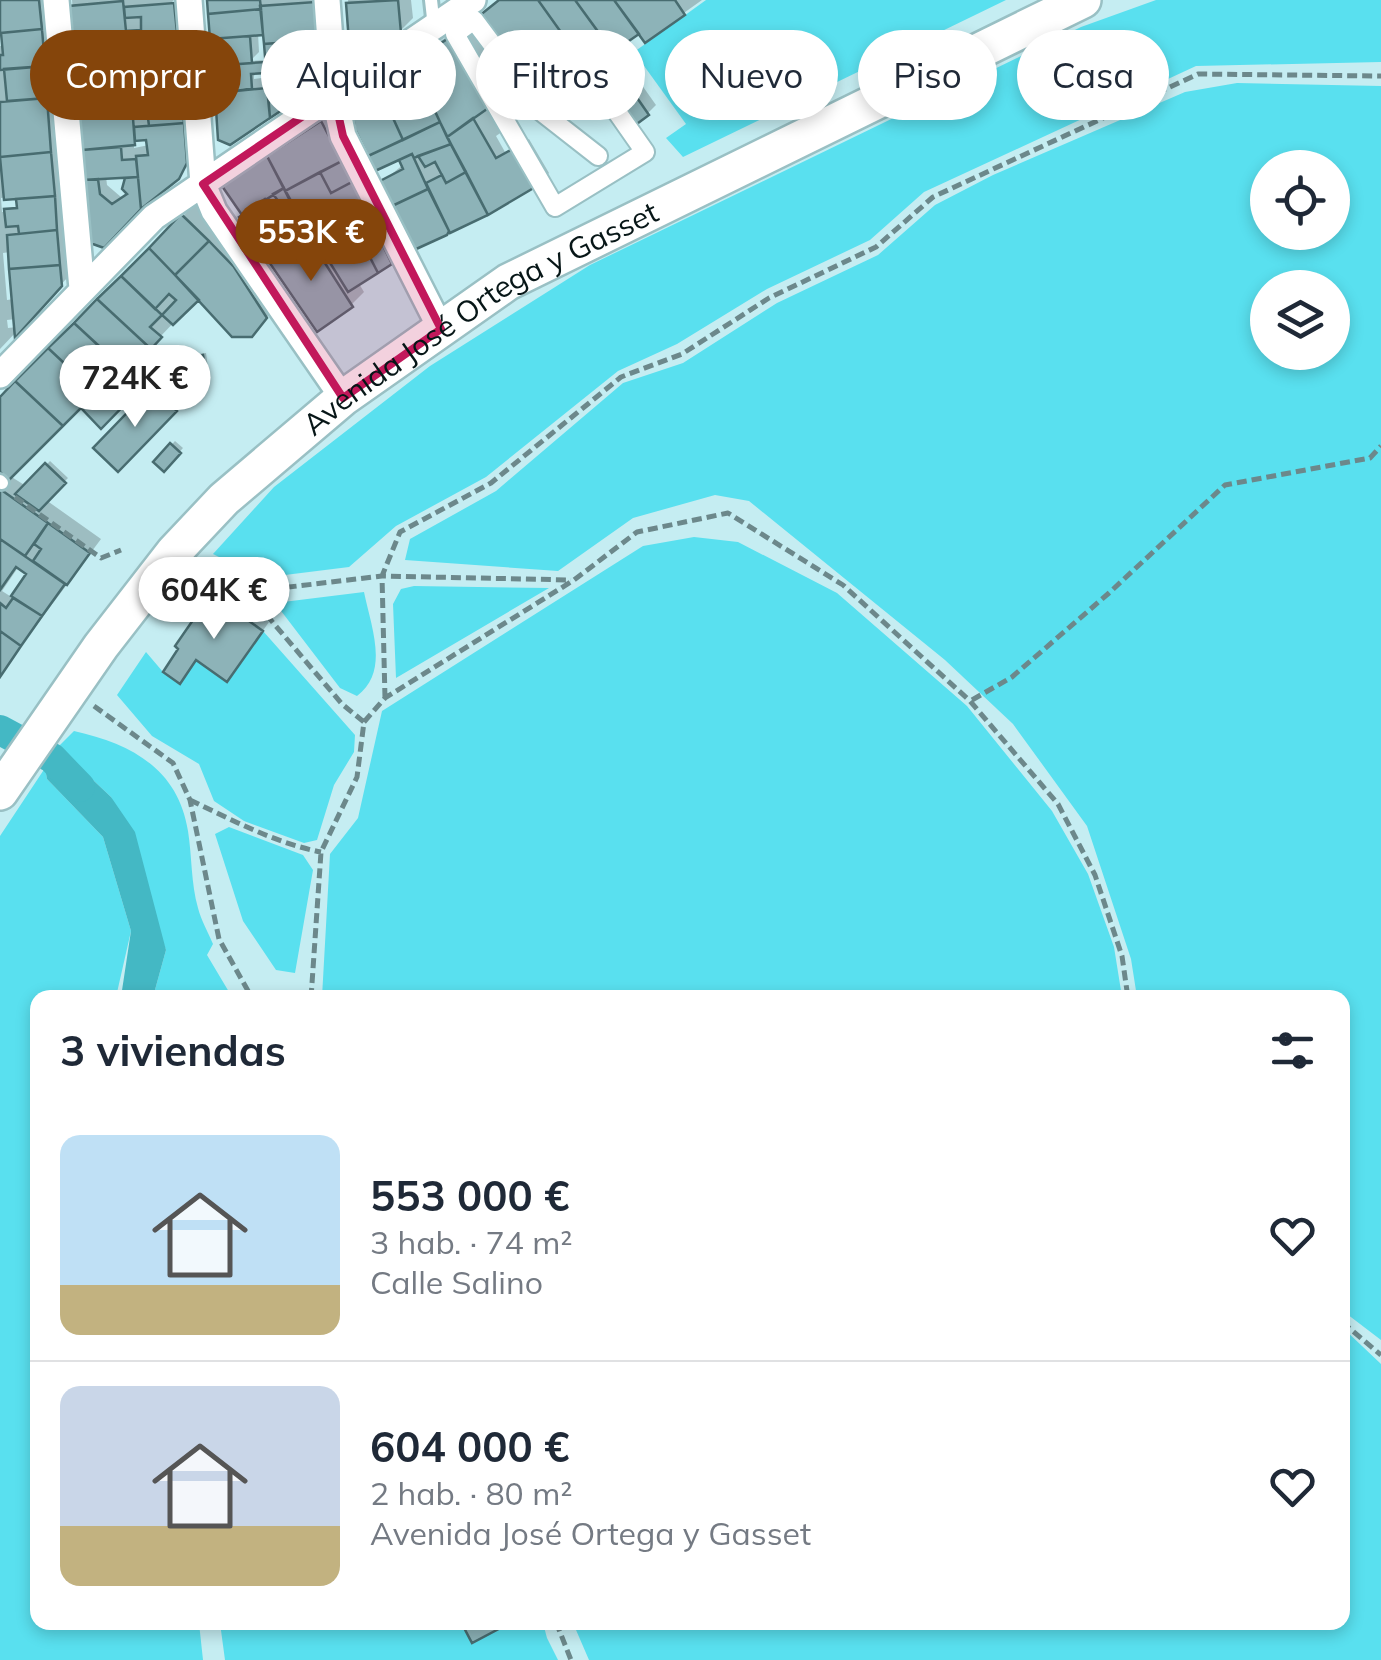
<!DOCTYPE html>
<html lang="es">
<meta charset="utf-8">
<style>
:root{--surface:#fff;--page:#f6f6f7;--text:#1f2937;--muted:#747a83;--line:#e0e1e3;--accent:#85450b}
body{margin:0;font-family:Mulish,sans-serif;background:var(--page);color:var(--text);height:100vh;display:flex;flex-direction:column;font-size:38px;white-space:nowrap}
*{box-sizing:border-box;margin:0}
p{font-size:32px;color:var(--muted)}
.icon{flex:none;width:55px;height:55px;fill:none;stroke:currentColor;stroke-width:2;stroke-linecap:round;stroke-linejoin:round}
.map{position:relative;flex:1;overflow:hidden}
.sheet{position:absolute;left:30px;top:990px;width:1320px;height:640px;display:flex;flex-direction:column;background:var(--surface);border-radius:20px;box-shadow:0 5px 15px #0003}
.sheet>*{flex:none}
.guide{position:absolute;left:30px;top:30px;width:1322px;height:90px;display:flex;gap:20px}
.fabs{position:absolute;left:1250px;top:150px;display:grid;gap:20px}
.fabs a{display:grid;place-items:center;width:100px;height:100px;border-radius:50%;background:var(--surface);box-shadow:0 5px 15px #0003;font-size:50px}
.price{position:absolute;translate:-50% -85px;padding:0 22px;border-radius:35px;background:#fff;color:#222;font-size:32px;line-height:65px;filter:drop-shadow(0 2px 5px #0008)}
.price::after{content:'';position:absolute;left:50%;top:60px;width:30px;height:22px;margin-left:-15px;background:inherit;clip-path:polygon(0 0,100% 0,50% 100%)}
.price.current{background:var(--accent);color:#fff}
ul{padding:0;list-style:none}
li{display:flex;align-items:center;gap:30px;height:250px;padding:0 30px}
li+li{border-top:2px solid var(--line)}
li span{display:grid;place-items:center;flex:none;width:280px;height:200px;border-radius:20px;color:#555}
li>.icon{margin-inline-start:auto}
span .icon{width:120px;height:120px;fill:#fffc;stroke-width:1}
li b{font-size:42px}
h2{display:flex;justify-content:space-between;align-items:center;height:120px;padding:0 30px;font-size:42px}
.chip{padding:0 35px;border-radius:45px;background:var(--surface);box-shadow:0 5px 15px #0003;font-size:35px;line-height:90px}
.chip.current{background:var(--accent);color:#fff}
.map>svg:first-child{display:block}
</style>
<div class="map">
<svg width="1381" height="1660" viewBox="0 0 1381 1660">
<rect width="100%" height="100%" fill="#c5edf2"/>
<path fill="#59e0ef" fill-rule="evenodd" d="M706,0H1006L683,157L666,138L686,124L634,52Z
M1156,0H1381V62L1196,66L924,192L870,240L767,289L677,344L618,371L486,477L396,526L349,567L261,578L213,554L274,487L430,366L590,265L1081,27Z
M1237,83L1381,86V1340L1343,1311L1342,998L1137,997L1131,959L1087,826L1013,724L945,660L749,501L715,495L633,518L558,571L405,560L410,539L496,491L623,383L683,363L777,303L878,255L935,205L993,175L1185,92ZM1268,168H1332V232H1268ZM1268,288H1332V352H1268Z
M694,537L738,542L837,593L967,706L1052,811L1088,874L1114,947L1122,997H322L330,854L358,818L382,711L643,546Z
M414,586L549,588L396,678L393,604L401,589Z
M364,592C371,627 390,671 357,696L340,688L275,603Z
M263,631L355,735L354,752L334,785L317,840L304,843L244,821L214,801L199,764L152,736L117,695L146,652L163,672L180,684L196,660L227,681Z
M74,731C132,744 178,769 188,831C192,856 191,884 198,908C201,920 208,932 213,944L207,955L232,997H153L166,950L111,797L58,747Z
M45,768L47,779L103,837L131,931L116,997L38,998V1622L199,1623L203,1660H0V836Z
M229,827L303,855L313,870L295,973L276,970L243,921L215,834Z
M1343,1328L1381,1364V1660H589L573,1623L1342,1622Z
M220,1623H543L547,1638L558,1660H225Z"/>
<path fill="#44b8c4" d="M58,747L111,797L135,832L166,950L153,997H121L131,931L103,837L47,779L45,768Z"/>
<path fill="#0003" fill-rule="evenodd" d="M0,0H53L69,276L0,349V46L5,45L4,29L0,33ZM19,196L20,210L2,212L1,198ZM10,252L14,299L7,300L3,253ZM16,319L17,327L8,328L7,320Z
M72,0H174L164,10L167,14L181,0L192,163L92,241ZM125,103L127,119L113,120L112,105ZM149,137V145L134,148V141ZM132,175L128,179V196L121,197L107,185L106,176Z
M210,0H328L323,77L268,117L221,138ZM265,32L267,60L250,61L259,52L258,33ZM268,67L269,77L254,79V71Z
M348,0H411L413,18L399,32L353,53Z
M502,0H702L646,40L639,30L621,43L627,52L622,57L656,105L648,113L569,39Z
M469,22L508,87L497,98L509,127L496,136L505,152L529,139L549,173L541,181L446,233L383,181L404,164L353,104L367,90Z
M335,110L403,249L390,262L358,282L364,292L351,305L279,255L225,186L238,174Z
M196,203L220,227L274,308L260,326L199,296L139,359L130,350L120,360L126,365L131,360L135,364L126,374L140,387L101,425L81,405L10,476L26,486L50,461L68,478L46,500L101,539L0,674V401ZM19,566L29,573L13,598L2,591Z
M206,353L209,375L206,379L156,364L160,360Z
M157,385L179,406L118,469L96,448Z
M175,441L183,448L164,469L156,462Z
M221,588L269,622L235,670L198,658L180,681L213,596Z"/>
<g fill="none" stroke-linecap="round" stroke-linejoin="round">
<path stroke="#44b8c4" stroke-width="30" d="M0,730L52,758L80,787"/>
</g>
<path fill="#8db3b8" stroke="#486c70" stroke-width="2.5" d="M0,0H39L42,29L0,33Z
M207,0H260L261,9L208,14Z
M398,0L401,33L360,60L350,55L346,3Z
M499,0H538L568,42L519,80L474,20Z
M538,0H575L620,62L615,66L649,115L630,129Z
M575,0H614L639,34L613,52Z
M614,0H675L685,15L645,43Z
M123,1L126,31L72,36L69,6Z
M315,2L318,40L264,44L260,6Z
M174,3L178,42L127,46L126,31L141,30V17L125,18L124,7Z
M261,9L263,35L210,39L208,14Z
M42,29L45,66L0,70V55H3L1,33Z
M126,31L129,67L75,72L72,36Z
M455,34L497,102L447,137L412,62Z
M250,36L252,63L213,66L210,39Z
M318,40L321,78L315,88L270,118L264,44Z
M178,42L181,81L130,86L129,73L141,72L140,63L129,64L127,46Z
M265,62L266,73L251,74L252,89L215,93L213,66Z
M412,62L440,122L403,140L378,85Z
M45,66L47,98L7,101L4,69Z
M113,69V73L129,71L132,105L79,110L75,72Z
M181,81L184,123L149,126L147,110L132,111L130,86Z
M378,85L403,140L368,156L355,129L351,103Z
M267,88L270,118L230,145L218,140L215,93Z
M47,98L51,152L0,157V102Z
M132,105L135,145L82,150L79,110L115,107V118L124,117L123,106Z
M473,118L496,158L520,145L542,183L488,215L447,137Z
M321,121L342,161L285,191L267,156Z
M440,122L451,144L414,158L412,154L375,171L368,156Z
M184,123L187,163L179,179L141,209L136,156L148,155L146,140L135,141L134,127Z
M451,144L466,172L446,183L435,162L425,167L418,156Z
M121,147L122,160L136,159L138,177L84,180L82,150Z
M51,152L55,196L4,200L0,157Z
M412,154L428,189L392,206L380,181L403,169L399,160Z
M267,156L284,188L242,215L222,186Z
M342,161L352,182L331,193L320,172Z
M320,172L331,193L352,182L392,264L378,273L357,232L319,257L285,191Z
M466,172L488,215L450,233L426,183L442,175L446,183Z
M138,177L141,209L104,248L90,243L84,180L98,179L100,194L112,204L127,194L122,189L125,178Z
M284,188L295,208L287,213L273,194Z
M428,189L449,231L447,235L414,250L392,206Z
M55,196L57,230L19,234L18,226L6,227L4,209L17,208L16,199Z
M265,199L278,218L252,237L239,217Z
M181,214L209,241L175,275L149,248Z
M279,217L297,242L269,262L252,237Z
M57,230L60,265L9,269L7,235Z
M357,232L378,273L348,292L324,253Z
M307,235L353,307L317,332L269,262Z
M209,241L234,267L267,318L252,337H232L175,275Z
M149,248L199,300L173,325L162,315L176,300L169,294L155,309L121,276Z
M60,265L62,286L15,338L9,269Z
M121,276L162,315L150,327L162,337L151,349L97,299Z
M97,299L151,349L140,362L130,353L119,365L74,323Z
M74,323L121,366L96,393L48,348Z
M48,348L96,393L63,426L15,381Z
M203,355L207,381L158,390L154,363Z
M121,366L129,374L120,384L133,396L101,429L81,408Z
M15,381L63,426L9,480L0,472V397Z
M152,387L177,411L118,472L93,448Z
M170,443L181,453L164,472L153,462Z
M45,463L66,483L39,511L15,494Z
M0,489L48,523L25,556L0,539Z
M48,523L90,553L67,585L33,561L41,549L34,544Z
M0,539L65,584L42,616L11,596L26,574L16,567L0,590Z
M211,594L263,631L227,682L196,660L180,684L163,672L178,649L175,646Z
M13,598L42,616L21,646L0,631V603L6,608Z
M0,631L21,646L0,677Z
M461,1622H507L508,1624L472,1643Z"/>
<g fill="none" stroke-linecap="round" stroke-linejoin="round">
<defs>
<path id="service" d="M431,0L434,27
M0,481L2,483"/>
<path id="pedestrian" d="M474,20L519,80L568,42L645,152L555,207L455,34Z
M503,77L511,88L598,156"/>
<path id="minor" d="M56,0L82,289
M189,0L203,184L214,211L343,398
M327,0L334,95L343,136L441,329
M0,375L154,217L473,0"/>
<g id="secondary">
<path id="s1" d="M0,792L101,646L174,552L224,499L343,398L508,282L1083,0"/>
</g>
</defs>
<use href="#service" stroke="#99c0c4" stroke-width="18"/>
<use href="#pedestrian" stroke="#99c0c4" stroke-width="22"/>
<use href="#minor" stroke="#99c0c4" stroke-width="30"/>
<use href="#secondary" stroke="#99c0c4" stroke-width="40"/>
<path stroke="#6c888b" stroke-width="5" stroke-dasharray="10 5" stroke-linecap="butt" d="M15,497L101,558L121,550
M203,568L247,592L382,576L571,580
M247,592L342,704L364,722
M385,698L382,576L400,532L491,483L621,377L682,354L769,298L876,247L933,197L1198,74L1381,76
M972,700L1012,677L1109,593L1225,485L1370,458L1381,446
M94,706L173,763L190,800L219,939L252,998
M190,800C232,820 275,843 321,852
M311,998L321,852L357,777L364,722L385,698L574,580L637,532L728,513L843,585L970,701L1058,804L1095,875L1122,956L1128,998
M1342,1322L1381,1355
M556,1622L571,1660"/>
<use href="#service" stroke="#fff" stroke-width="12"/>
<use href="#pedestrian" stroke="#fff" stroke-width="18"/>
<use href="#minor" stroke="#fff" stroke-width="25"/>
<use href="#secondary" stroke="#fff" stroke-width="35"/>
</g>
<path fill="#c2185b" fill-opacity="0.2" stroke="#c2185b" stroke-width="8" stroke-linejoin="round" d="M334,95L343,136L441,329L343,398L203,184Z"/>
<g text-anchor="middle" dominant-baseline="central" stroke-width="8" stroke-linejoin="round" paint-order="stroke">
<g font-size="30" fill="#071617" stroke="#fff">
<text stroke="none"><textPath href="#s1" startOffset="685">Avenida José Ortega y Gasset</textPath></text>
</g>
</g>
</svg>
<div class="fabs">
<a><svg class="icon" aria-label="locate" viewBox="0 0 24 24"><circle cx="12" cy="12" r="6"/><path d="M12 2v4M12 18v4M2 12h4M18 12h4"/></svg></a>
<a><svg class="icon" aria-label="layers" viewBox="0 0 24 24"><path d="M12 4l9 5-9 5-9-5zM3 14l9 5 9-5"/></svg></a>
</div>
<b class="price current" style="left:311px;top:284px">553K €</b>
<b class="price" style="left:135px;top:430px">724K €</b>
<b class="price" style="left:214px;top:642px">604K €</b>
<div class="guide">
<a class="chip current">Comprar</a>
<a class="chip">Alquilar</a>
<a class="chip">Filtros</a>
<a class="chip">Nuevo</a>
<a class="chip">Piso</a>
<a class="chip">Casa</a>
</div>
<section class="sheet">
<h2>3 viviendas<svg class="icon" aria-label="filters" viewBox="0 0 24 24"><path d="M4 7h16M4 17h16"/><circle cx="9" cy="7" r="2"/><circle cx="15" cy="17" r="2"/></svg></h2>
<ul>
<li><span style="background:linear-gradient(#bfe0f5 75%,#c2b280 0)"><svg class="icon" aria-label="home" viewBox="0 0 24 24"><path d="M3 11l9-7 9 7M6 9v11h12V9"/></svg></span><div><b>553 000 €</b><p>3 hab. · 74 m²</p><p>Calle Salino</p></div><svg class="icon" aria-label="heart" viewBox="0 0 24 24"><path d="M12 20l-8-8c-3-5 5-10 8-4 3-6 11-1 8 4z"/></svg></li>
<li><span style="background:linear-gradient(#c9d6e8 70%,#c2b280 0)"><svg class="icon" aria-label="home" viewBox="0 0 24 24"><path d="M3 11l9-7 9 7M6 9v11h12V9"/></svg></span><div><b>604 000 €</b><p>2 hab. · 80 m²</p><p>Avenida José Ortega y Gasset</p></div><svg class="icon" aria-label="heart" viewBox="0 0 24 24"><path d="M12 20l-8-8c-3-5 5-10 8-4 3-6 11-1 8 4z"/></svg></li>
</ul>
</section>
</div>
